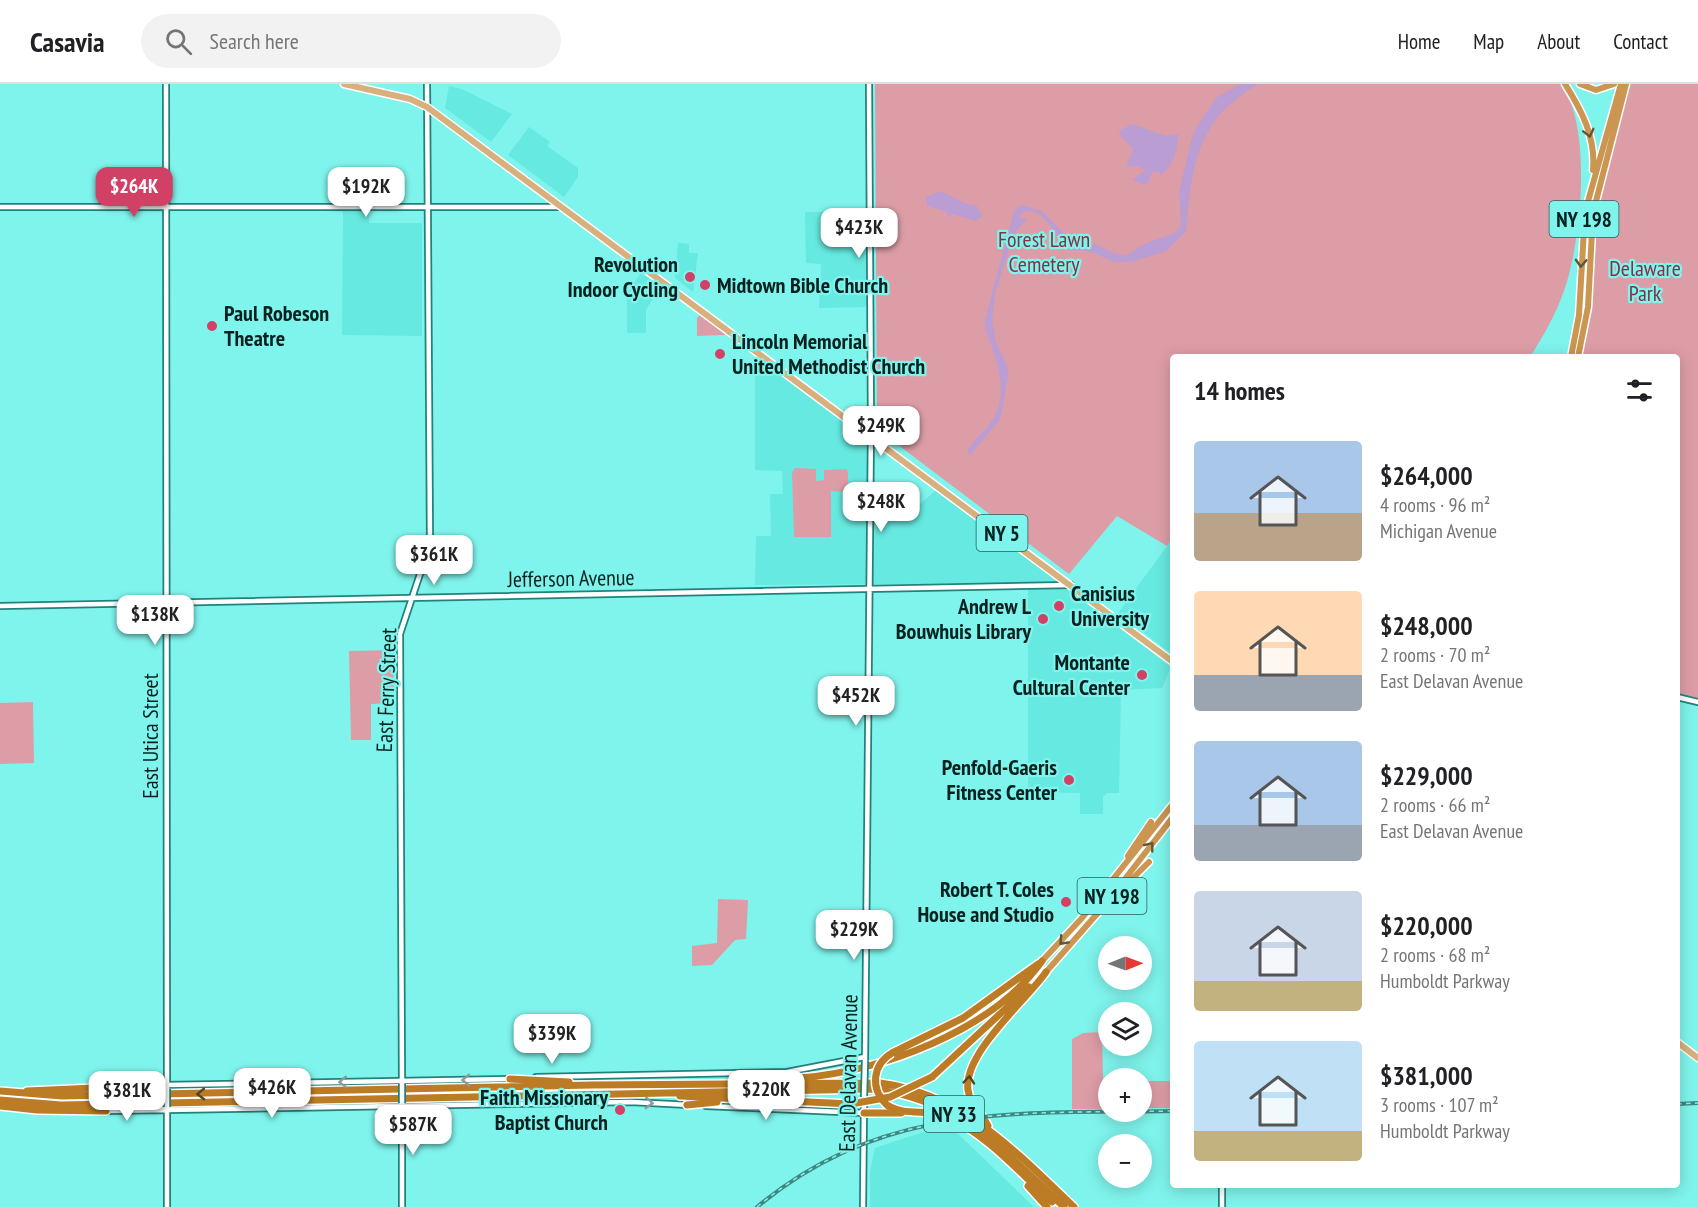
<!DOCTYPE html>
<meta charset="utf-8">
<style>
:root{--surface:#fff;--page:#f2f2f2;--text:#202124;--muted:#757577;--line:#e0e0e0;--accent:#d14166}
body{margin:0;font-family:"PT Sans Narrow",sans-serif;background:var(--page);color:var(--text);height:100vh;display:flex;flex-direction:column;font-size:22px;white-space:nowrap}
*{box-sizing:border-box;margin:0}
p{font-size:20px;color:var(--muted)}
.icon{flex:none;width:33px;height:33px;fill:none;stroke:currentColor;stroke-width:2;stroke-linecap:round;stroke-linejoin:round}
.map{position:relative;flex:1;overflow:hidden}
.details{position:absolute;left:1170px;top:270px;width:510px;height:834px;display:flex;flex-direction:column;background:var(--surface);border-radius:6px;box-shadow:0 3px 15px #0003}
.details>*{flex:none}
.needle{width:39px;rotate:89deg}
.controls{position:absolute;left:1098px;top:852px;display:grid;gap:12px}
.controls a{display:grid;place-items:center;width:54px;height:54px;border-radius:50%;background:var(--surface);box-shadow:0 3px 15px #0003;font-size:30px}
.price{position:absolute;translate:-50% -51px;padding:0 14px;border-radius:12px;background:#fff;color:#222;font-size:20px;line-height:39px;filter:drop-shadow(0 2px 3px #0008)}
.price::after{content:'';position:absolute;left:50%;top:36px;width:18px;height:14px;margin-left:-9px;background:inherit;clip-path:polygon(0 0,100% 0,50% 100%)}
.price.selected{background:var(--accent);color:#fff}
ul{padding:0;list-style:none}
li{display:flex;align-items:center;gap:18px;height:150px;padding:0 24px}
li span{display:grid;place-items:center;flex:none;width:168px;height:120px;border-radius:6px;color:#555}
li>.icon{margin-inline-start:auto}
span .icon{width:72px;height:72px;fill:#fffc;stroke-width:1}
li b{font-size:26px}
h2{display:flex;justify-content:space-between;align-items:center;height:72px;padding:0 24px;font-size:26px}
header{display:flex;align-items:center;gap:36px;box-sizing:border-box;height:84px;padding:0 30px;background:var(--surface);border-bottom:2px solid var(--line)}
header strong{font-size:28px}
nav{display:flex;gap:33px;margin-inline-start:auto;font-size:21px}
.search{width:420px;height:54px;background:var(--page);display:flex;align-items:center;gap:15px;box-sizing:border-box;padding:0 21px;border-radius:33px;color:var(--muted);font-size:22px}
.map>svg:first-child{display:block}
</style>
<header>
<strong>Casavia</strong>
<div class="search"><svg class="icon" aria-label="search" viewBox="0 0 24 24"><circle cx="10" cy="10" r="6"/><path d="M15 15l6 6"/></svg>Search here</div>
<nav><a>Home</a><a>Map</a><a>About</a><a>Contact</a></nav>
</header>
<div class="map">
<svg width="1698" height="1123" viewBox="0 0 1698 1123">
<rect width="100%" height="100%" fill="#7ff4ec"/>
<path fill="#66e9e0" d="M449,2L462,5L512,30L491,58L445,24Z
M529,43L550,58L547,62L578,84V93L564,113L508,71Z
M343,126H369V139H422V252L342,251Z
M865,127L867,223L819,224L821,180L806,179L805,128Z
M678,159L689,160V169H698L693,208L675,194Z
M641,189L661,203L646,225V249H627V209Z
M759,274L867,354V420L921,419L936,406L1171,583L1162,604L1121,606L1119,709H1107L1103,713V730H1080V709L1028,708V499L755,501L756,452H771L770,410H783L782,387L755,386V277Z
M1173,454V571L1118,529Z
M955,1047L1034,1123H870V1087L875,1064L923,1048Z"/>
<path fill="#dd9da6" d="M875,0H1562C1591,46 1582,143 1568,194C1560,223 1546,248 1530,273H1173V454L1167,462L1117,432L1069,490L877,345Z
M1630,0H1698V615L1677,610V273H1582L1590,234L1596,131Z
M701,230L725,248V251L697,252V234Z
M795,384L816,385V397L824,396V386L846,385L848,388V408L831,407V453H794L792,388Z
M393,566L394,619L371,620V656H351L349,567Z
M33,618L34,679L0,680V619Z
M718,815L748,816L746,855L735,856L712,881L692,882V862L717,859Z
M1102,948L1103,997L1108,998V1025H1072V955L1083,949Z
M1142,997H1173V1024H1142Z"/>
<path fill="#ba9dd3" d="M1240,0H1257C1245,9 1231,18 1221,29C1192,63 1190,105 1186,147L1166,167L1132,178H1115L1088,167L1069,166C1056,157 1042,116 1021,130L1019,134L1027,135L1010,154L1011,159L995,210L992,236L996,259L1007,281L1008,290L1002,328L999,337L970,371L967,367C974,355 985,347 993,335C1011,307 994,270 985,244V236L1014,127L1021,121L1042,127L1074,160L1098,161L1116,170L1127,171L1144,160L1172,150L1180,143L1181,136L1179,108L1193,49L1216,14Z
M1133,40L1165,52L1178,50C1179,64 1173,82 1162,90L1153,87L1148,99L1142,101L1133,95L1146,86L1137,82L1126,83L1133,65L1119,50L1120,46Z
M941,107L964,119L977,122L982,133L975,137L952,130L948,134L947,128L927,122L926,113Z"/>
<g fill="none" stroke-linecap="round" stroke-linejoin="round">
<defs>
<path id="tertiary" d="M166,0L167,1005
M0,123H561
M0,522L1071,501
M1677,613L1698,618
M865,977L871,342L869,0
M536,993L787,988L865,973
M402,1000L400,550L430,460L427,0
M165,1001L510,995
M402,1019V1123
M706,1022L864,1029
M106,1027L631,1018L689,1021
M1222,1101V1123
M167,1123V1024
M863,1123L864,1018"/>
<path id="primary" d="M344,0L410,15L427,23L1173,578
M1677,958L1698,974"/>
<path id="trunk" d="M1565,0C1582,27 1596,54 1593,86
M1580,0L1596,6L1614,0
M1571,273L1579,231L1585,128L1621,0
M1578,273L1588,223L1593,129L1626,0
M1128,772L1151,738
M1122,805L1149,778
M1042,877L1082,834L1173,720
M1046,888L1104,822L1173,733"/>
<path id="motorway" d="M892,969L963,934L1038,880
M932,993L1029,903
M800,994C882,987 992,947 1042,877
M510,995L569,998
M0,1007L62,1012L592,1001L880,999C963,1010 1016,1068 1074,1123
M27,1007L162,1001
M680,1012L851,1020
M0,1016L61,1021L871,1005C958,1014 1004,1067 1064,1123
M687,1021L717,1018
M887,1021C905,1033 929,1024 949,1033C988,1052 1020,1089 1052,1118
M0,1022L37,1026L106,1027
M864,1029H901
M988,1042C982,1029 970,1021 968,1006C963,969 1026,917 1046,888
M1028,1102L1047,1123"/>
</defs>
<use href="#tertiary" stroke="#21827c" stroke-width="8"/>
<use href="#primary" stroke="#fff" stroke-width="9"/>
<use href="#trunk" stroke="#fff" stroke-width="9"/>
<use href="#motorway" stroke="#fff" stroke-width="10"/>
<use href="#tertiary" stroke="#fff" stroke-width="4.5"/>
<use href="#primary" stroke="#d7b07d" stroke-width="6"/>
<use href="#trunk" stroke="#ca9652" stroke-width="6"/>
<use href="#motorway" stroke="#bc7c26" stroke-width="7"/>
<defs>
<path id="rail" d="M1677,1020L1698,1019
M757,1123C885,1017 1018,1030 1173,1027"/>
</defs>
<use href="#rail" stroke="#408681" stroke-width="4"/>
<use href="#rail" stroke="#7ff4ec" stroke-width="1.5" stroke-dasharray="4.5" stroke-linecap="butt"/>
<defs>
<path id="tertiary-bridge" d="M402,1000V1019
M167,1005V1023
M864,1013L865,977"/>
<path id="motorway-bridge" d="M851,1020L890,1013L932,993
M887,1021C870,1005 872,981 892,969"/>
</defs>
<use href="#tertiary-bridge" stroke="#21827c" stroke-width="8" stroke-linecap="butt"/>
<use href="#motorway-bridge" stroke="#fff" stroke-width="10" stroke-linecap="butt"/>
<use href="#tertiary-bridge" stroke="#fff" stroke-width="4.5"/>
<use href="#motorway-bridge" stroke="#bc7c26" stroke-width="7"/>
</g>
<defs><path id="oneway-chevron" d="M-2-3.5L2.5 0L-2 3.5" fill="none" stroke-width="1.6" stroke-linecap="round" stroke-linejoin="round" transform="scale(1.5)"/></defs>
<g stroke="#5e5636">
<use href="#oneway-chevron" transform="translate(1589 49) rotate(76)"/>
<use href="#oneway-chevron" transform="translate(1581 179) rotate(92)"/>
<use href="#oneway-chevron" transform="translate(1150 762) rotate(-52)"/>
<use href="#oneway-chevron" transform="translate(1063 857) rotate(133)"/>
</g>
<g stroke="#8f9b9a">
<use href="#oneway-chevron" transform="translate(466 996) rotate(179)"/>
<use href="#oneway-chevron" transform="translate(343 998) rotate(178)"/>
<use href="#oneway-chevron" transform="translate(649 1019) rotate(3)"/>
</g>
<g stroke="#4f4522">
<use href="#oneway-chevron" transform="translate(969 996) rotate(-85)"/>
<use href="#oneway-chevron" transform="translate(201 1010) rotate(179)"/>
</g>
<g fill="#d14166" stroke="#7ff4ec" stroke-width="2">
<circle cx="690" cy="193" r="6"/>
<circle cx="705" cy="201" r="6"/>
<circle cx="212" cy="242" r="6"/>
<circle cx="720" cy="270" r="6"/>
<circle cx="1059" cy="522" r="6"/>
<circle cx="1043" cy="535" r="6"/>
<circle cx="1142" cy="591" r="6"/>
<circle cx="1069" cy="696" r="6"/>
<circle cx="1066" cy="818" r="6"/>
<circle cx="620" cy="1026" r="6"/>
</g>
<g text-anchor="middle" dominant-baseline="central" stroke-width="4.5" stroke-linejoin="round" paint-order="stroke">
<g fill="#7ff4ec" stroke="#2a605c" stroke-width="1.5">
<rect x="1549.5" y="117" width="69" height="36" rx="4.5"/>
<rect x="976.5" y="431" width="51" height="36" rx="4.5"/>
<rect x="1077.5" y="794" width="69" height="36" rx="4.5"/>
<rect x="924" y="1012" width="60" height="36" rx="4.5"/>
</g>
<g font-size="21" font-weight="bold" fill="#06211f">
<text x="1584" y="135">NY 198</text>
<text x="1002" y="449">NY 5</text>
<text x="1112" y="812">NY 198</text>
<text x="954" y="1030">NY 33</text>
</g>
<g font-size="22" fill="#833143" stroke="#7ff4ec">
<text x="1044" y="155">Forest Lawn<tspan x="1044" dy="25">Cemetery</tspan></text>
<text x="1645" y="184">Delaware<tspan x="1645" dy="25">Park</tspan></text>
</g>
<g font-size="22" font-weight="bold" fill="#06211f" stroke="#7ff4ec" text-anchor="end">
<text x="678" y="180">Revolution<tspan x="678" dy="25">Indoor Cycling</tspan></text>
<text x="717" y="201" text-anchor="start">Midtown Bible Church</text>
<text x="224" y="229" text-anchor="start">Paul Robeson<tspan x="224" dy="25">Theatre</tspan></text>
<text x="732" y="257" text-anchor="start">Lincoln Memorial<tspan x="732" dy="25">United Methodist Church</tspan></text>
<text x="1071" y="509" text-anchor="start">Canisius<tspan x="1071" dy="25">University</tspan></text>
<text x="1031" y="522">Andrew L<tspan x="1031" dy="25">Bouwhuis Library</tspan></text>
<text x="1130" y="578">Montante<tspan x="1130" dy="25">Cultural Center</tspan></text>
<text x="1057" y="683">Penfold-Gaeris<tspan x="1057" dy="25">Fitness Center</tspan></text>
<text x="1054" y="805">Robert T. Coles<tspan x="1054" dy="25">House and Studio</tspan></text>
<text x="608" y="1013">Faith Missionary<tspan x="608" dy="25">Baptist Church</tspan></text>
</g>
<g font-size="22" fill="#06211f" stroke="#7ff4ec">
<text transform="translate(571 494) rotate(-1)">Jefferson Avenue</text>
<text transform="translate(386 606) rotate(-88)">East Ferry Street</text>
<text transform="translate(150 652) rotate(-90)">East Utica Street</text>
<text transform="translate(848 989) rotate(-89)">East Delavan Avenue</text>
</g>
</g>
</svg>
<div class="controls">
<a><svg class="needle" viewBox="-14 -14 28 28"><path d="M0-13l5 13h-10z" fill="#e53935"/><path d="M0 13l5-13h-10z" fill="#757577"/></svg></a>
<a><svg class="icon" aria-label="layers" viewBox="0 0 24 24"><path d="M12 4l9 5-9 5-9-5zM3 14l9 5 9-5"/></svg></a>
<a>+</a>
<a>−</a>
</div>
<b class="price selected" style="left:134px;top:134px">$264K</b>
<b class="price" style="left:366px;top:134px">$192K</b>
<b class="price" style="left:859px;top:175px">$423K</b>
<b class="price" style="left:881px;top:373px">$249K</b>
<b class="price" style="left:881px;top:449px">$248K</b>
<b class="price" style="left:434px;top:502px">$361K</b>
<b class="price" style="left:155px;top:562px">$138K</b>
<b class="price" style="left:856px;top:643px">$452K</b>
<b class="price" style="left:854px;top:877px">$229K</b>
<b class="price" style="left:552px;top:981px">$339K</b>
<b class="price" style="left:272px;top:1035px">$426K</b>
<b class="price" style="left:766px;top:1037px">$220K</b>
<b class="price" style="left:127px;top:1038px">$381K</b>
<b class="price" style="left:413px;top:1072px">$587K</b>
<section class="details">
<h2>14 homes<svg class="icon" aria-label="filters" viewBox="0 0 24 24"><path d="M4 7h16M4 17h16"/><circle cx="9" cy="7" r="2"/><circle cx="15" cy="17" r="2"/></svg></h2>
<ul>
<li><span style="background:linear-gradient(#a9c7e8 60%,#b9a48a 0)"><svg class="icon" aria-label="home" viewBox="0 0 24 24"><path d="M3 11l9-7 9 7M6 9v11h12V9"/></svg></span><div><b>$264,000</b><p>4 rooms · 96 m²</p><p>Michigan Avenue</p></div></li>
<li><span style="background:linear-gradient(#ffd9b3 70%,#9aa5b1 0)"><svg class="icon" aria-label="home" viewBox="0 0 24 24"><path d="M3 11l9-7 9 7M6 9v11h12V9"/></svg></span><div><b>$248,000</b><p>2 rooms · 70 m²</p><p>East Delavan Avenue</p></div></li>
<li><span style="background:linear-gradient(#a9c7e8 70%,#9aa5b1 0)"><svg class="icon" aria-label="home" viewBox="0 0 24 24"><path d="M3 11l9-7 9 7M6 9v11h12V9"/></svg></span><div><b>$229,000</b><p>2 rooms · 66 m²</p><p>East Delavan Avenue</p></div></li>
<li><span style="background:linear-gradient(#c9d6e8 75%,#c2b280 0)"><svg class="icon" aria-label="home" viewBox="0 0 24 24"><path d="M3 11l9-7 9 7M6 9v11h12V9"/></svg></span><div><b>$220,000</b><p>2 rooms · 68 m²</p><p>Humboldt Parkway</p></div></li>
<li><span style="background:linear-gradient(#bfe0f5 75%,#c2b280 0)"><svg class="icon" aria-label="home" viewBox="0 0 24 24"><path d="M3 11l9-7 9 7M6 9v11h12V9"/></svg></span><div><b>$381,000</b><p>3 rooms · 107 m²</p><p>Humboldt Parkway</p></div></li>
</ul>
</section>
</div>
